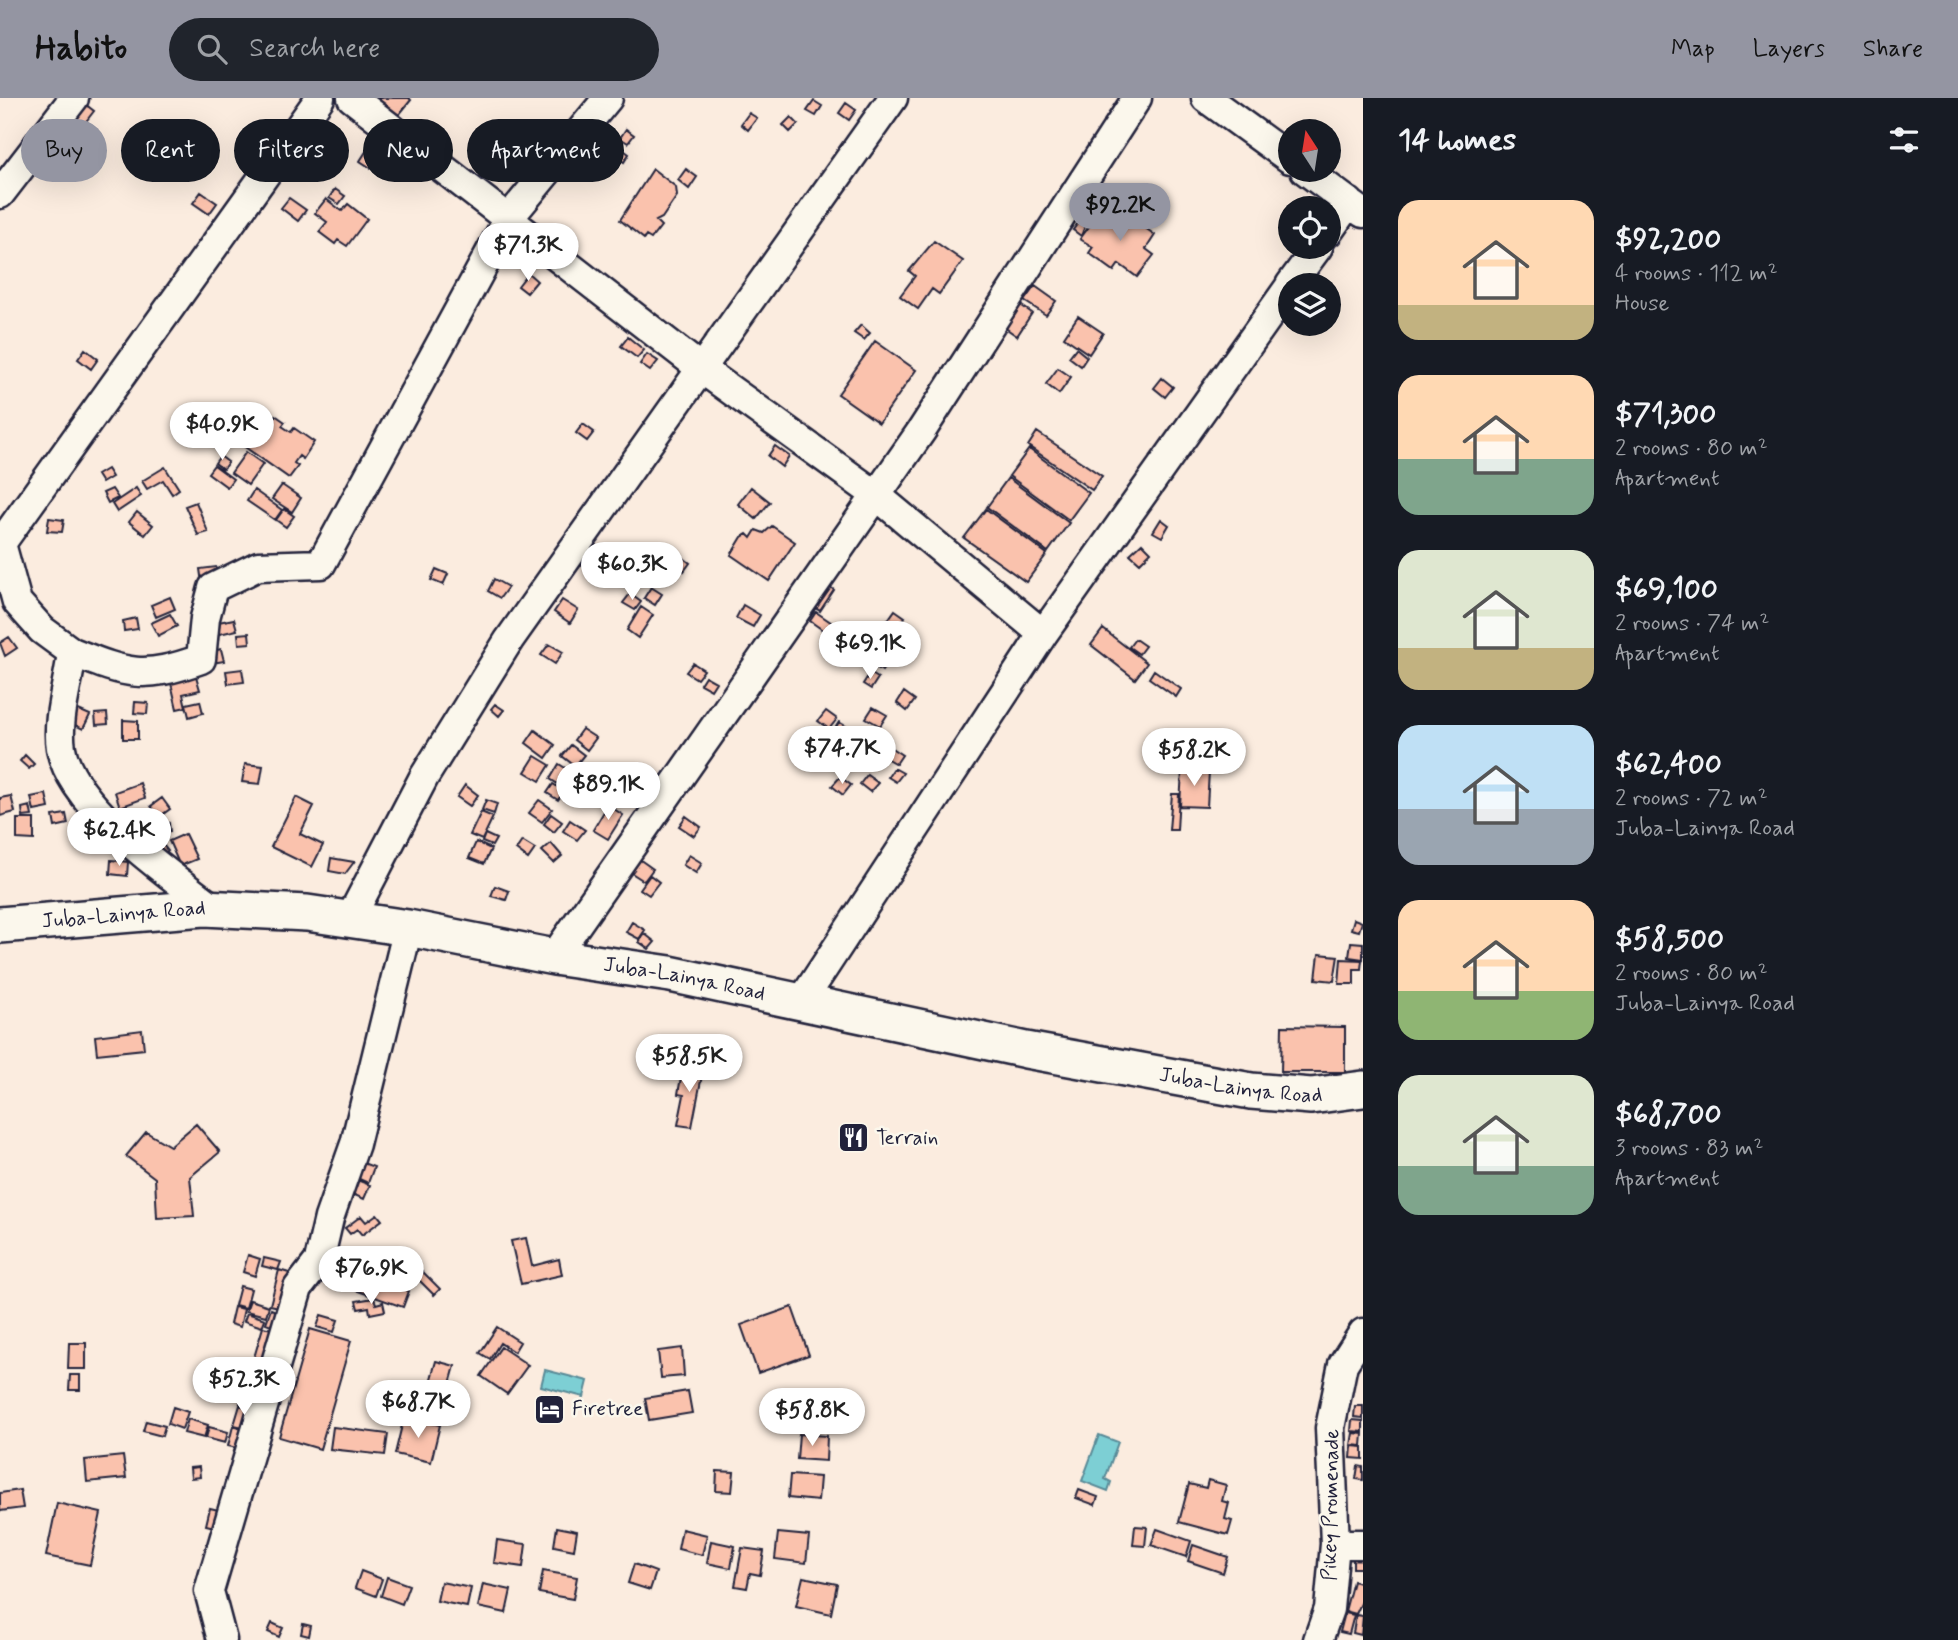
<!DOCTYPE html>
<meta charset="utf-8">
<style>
:root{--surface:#171b24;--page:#20242c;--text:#f1f3f6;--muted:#9ea1a6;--accent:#9495a2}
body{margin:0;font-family:Mynerve,sans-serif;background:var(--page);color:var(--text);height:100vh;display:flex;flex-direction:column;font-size:26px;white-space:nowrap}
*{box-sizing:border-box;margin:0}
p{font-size:23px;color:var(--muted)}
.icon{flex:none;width:38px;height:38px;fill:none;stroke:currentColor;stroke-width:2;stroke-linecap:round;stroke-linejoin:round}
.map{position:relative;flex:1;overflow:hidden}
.details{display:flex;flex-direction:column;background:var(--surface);width:595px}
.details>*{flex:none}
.hud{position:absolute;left:21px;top:21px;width:665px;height:63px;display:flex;gap:14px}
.needle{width:46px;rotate:348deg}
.fabs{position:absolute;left:1278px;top:21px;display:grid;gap:14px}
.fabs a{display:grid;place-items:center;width:63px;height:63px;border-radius:50%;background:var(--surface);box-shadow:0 7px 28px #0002;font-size:35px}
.price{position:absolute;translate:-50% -60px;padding:0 16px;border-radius:24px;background:#fff;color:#222;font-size:23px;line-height:46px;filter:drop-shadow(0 2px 4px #0008)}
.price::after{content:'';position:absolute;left:50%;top:42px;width:21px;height:16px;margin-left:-10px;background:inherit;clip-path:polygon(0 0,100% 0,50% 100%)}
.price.active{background:var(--accent);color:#111}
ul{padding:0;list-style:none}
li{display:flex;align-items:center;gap:21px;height:175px;padding:0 35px}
li span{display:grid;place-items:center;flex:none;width:196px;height:140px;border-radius:21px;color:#555}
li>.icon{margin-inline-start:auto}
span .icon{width:84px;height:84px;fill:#fffc;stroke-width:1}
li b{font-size:30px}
h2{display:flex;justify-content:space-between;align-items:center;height:84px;padding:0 35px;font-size:30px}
.chip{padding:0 24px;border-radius:32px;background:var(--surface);box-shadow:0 7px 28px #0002;font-size:24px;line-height:63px}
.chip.active{background:var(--accent);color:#111}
header{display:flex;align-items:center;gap:42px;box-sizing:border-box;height:98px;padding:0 35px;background:var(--accent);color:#111}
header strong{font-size:33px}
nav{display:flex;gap:38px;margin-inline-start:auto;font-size:24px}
.search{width:490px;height:63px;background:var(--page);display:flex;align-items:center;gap:18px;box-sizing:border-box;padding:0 24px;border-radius:38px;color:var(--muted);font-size:26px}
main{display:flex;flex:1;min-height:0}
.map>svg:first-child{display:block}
</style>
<header>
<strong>Habito</strong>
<div class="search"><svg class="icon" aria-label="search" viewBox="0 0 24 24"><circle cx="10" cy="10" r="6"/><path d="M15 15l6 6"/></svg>Search here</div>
<nav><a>Map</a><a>Layers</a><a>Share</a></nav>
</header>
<main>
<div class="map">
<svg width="1363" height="1542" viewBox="0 0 1363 1542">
<rect width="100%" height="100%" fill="#fbecdf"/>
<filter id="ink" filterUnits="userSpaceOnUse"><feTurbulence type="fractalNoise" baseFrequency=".0143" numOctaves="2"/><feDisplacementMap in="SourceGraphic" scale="14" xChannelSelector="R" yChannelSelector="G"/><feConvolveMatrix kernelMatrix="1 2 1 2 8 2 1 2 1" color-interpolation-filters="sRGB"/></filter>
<g filter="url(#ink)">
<path fill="#7dcfd4" stroke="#598a97" stroke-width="2" d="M545,1272L588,1283L584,1299L541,1288Z
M1099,1337L1118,1344L1105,1381L1111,1384L1108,1393L1082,1383Z"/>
<path fill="#fac2ad" stroke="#22223b" stroke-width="2" d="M375,0H409L411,2L398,18Z
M814,3L822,8L816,18L807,13Z
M846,5L856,12L849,22L839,15Z
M85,6L94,13L84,26L75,20Z
M749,15L757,20L748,32L741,26Z
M791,19L798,26L790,34L783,27Z
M626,31L634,37L628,45L620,40Z
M372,44L383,50L371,70L360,63Z
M621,50L629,56L624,64L616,59Z
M653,71L676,89L677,98L662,120L656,123L661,128L651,141L646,138L644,141L620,122Z
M686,71L697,79L689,91L678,82Z
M335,91L345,98L339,106L329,100Z
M201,94L217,105L209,116L193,105Z
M289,100L306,112L298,123L281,110Z
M326,101L342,113L348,106L367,121L347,148L338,142L335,146L319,134L327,124L315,115Z
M1089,110L1095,115L1088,121L1081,138L1073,132Z
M1120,112L1155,137L1146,151L1154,157L1137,179L1119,166L1114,173L1089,155L1093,149L1080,141L1099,115L1112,124Z
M934,143L963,163L939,196L932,191L918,211L900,198L915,178L909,173Z
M528,175L537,183L527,195L518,188Z
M1035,188L1056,203L1046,217L1024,203Z
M1019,206L1032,215L1017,238L1004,229Z
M1078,218L1103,235L1089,256L1064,239Z
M861,227L870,235L864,242L854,235Z
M628,239L644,252L637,260L621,248Z
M875,243L916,272L879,325L838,296Z
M1076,250L1087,259L1081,268L1069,259Z
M85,251L98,261L91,271L78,261Z
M647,256L658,263L650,273L640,266Z
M1058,270L1071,279L1059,296L1046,286Z
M1162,280L1173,289L1165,299L1154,290Z
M265,315L273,321L275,317L285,324L282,328L291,334L294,330L314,344L303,361L299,358L294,365L298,368L289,380L242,347Z
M583,326L594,334L587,343L576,335Z
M1037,334L1102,378L1092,392L1028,348Z
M775,348L789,358L782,369L768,358Z
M1029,351L1089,395L1069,422L1009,378Z
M246,354L263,366L248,387L231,375Z
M220,358L228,364L223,371L215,365Z
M214,367L233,381L227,389L208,375Z
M165,369L179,391L172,396L163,382L147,391L142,383Z
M107,371L112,379L102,385L97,377Z
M1008,380L1069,425L1048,454L987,409Z
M282,387L301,400L292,414L272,401Z
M751,389L770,404L756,421L738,406Z
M136,390L141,398L117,414L112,406Z
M112,391L118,400L108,405L103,395Z
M254,392L282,412L275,422L247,403Z
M196,404L208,434L198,437L185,408Z
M284,411L294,418L286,429L276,422Z
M986,411L1047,456L1026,484L964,440Z
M137,414L153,427L145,437L129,424Z
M49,420L64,422L62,434L47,433Z
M1161,421L1169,427L1162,439L1153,434Z
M772,428L795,444L769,483L731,457L742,439L747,436L751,440L756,432L764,435Z
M1142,445L1151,454L1140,465L1130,456Z
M673,452L690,465L684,473L667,461Z
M216,469L217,478L202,485L200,471Z
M436,471L448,476L443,487L431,482Z
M494,481L508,489L500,500L488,493Z
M825,485L834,492L820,513L810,506Z
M651,489L662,496L655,507L644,500Z
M630,496L641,504L635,512L623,505Z
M170,499L175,511L156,519L151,507Z
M562,502L578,512L570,525L554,514Z
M743,507L760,517L753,529L736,520Z
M641,509L653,517L638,540L627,532Z
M895,512L905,519L894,536L883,529Z
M816,514L841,531L834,540L810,523Z
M170,516L177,528L158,538L151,525Z
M136,520L138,531L124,533L123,523Z
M234,521L237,532L215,537L213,525Z
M1103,531L1147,565L1135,581L1091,547Z
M249,535L250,545L239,546L238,536Z
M9,539L17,550L5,558L0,545Z
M859,539L880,553L872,565L850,551Z
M1135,541L1145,548L1139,556L1129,549Z
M549,546L563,554L555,566L541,557Z
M221,551L224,563L212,565L210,554Z
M882,555L890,561L882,573L874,568Z
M693,565L704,572L697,581L686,574Z
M242,571L244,584L228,586L226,573Z
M1154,572L1181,591L1176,599L1149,580Z
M870,575L878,580L871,591L863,586Z
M196,578L200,592L183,596L186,609L177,611L171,585Z
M705,578L716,584L711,592L700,586Z
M904,594L915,602L907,613L897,605Z
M200,603L203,615L189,619L186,606Z
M135,604L148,605L147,616L134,615Z
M495,606L504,612L499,618L491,611Z
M873,609L887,617L880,628L866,620Z
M76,611L90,617L83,631L69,624Z
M826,613L837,621L829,631L818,623Z
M107,615L108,626L96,627L95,616Z
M123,622L138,623V641H123Z
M839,624L852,632L845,641L833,634Z
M582,631L596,640L587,652L574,642Z
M535,632L555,647L546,660L526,645Z
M571,647L584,657L575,668L562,658Z
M890,649L902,657L896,666L884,659Z
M25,657L34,666L29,671L20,663Z
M535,658L550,667L540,683L525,674Z
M245,666L263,668L260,686L242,684Z
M559,666L570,673L561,688L550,681Z
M894,670L903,675L896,684L888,679Z
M1182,672L1209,673L1207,709L1180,708Z
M867,677L878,685L870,694L860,686Z
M840,679L851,687L843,697L832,688Z
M140,685L145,700L120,709L115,694Z
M553,686L564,693L558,702L547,695Z
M465,687L478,697L470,708L457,699Z
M46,696L49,710L34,713L31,699Z
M1172,696H1179L1177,732H1169Z
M11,698L15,714L0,718V700Z
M296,699L314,708L300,736L323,747L312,769L271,749Z
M162,700L170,711L159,719L151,708Z
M486,702L497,706L494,716L482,712Z
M539,702L552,711L542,724L529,715Z
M608,707L623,717L608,741L593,732Z
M30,708L32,718L23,719L22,710Z
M136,711L145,730L131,737L122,718Z
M481,714L493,719L482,742L470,737Z
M66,716L68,726L55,729L53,718Z
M551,716L562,724L554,734L544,726Z
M686,718L701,729L694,738L679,728Z
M17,721H34V742L17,741Z
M570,722L585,732L577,742L563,733Z
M169,725L170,733L157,734L156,727Z
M185,736L197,761L180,768L169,743Z
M485,736L496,741L492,748L482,744Z
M158,741L168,753L159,760L149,749Z
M522,743L535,751L528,761L516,752Z
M476,744L491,751L484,766L469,760Z
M551,745L562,758L554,765L542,753Z
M689,757L702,765L696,775L683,767Z
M331,760L354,764L345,776L329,773Z
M639,761L653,771L644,783L630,774Z
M111,762L128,764L127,778L110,776Z
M650,777L659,784L649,797L640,791Z
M495,788L509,793L506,802L491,798Z
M1354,821L1362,824L1359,833L1351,831Z
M632,824L645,832L639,841L626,834Z
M645,836L655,844L649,851L639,844Z
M1351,844L1363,845V861L1349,859Z
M1319,856L1338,858L1334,883L1316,881Z
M1341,861L1362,862L1361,871H1354V886H1339Z
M1282,928L1345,929V974H1281Z
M142,932L144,951L97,956L95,938Z
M683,968L703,972L692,1029L678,1027L684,997L678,996Z
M196,1026L220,1054L190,1079L194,1118L157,1120L155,1080L126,1058L146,1034L170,1048Z
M363,1065L374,1069L368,1085L357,1080Z
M357,1082L370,1087L364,1101L352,1096Z
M377,1116L382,1122L362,1137L357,1131L350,1136L345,1130L361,1118L366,1124Z
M526,1140L532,1168L559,1161L562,1177L521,1186L511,1143Z
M248,1157L260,1161L255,1178L243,1174Z
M264,1160L281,1164L278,1172L262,1168Z
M279,1172L289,1175L279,1209L270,1207Z
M421,1172L440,1191L434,1197L415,1178Z
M357,1175L409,1193L403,1209L352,1191Z
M240,1188L251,1191L246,1210L235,1207Z
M374,1200L376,1206L383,1204L385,1213L370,1216L369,1209L358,1211L356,1203Z
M250,1202L269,1208L266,1218L246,1213Z
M234,1209L244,1211L240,1229L230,1226Z
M792,1209L809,1257L758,1275L741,1227Z
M271,1211L281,1215L276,1229L266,1225Z
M247,1215L265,1221L262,1229L244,1223Z
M321,1217L338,1222L334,1234L317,1229Z
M263,1229L272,1231L262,1266L253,1263Z
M497,1229L520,1244L514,1254L500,1245L490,1261L480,1255Z
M310,1231L351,1243L320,1351L279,1339Z
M69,1245H86V1271H68Z
M501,1249L528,1267L507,1296L481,1278Z
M682,1250L684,1278L661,1280L658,1253Z
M436,1263L455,1268L439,1325L420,1320Z
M251,1265L264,1268L259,1288L246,1284Z
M70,1277H80V1292H69Z
M246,1286L259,1290L254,1309L240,1305Z
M688,1293L692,1315L649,1322L645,1300Z
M240,1307L253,1311L248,1330L234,1327Z
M1355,1308H1363V1320L1354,1319Z
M173,1309L188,1314L182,1331L168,1326Z
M404,1319L440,1327L431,1364L395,1356Z
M188,1321L208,1327L204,1340L184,1335Z
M1352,1322L1363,1323V1334L1351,1333Z
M146,1323L165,1328L162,1338L143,1333Z
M233,1328L246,1332L241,1351L228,1348Z
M209,1329L228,1334L225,1345L206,1340Z
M333,1329L388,1336L385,1357L330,1351Z
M1353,1335L1363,1336L1362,1348L1351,1347Z
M799,1336L827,1338L826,1363L797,1361Z
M1352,1348L1363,1349V1361L1351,1360Z
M123,1358L126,1380L87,1384L85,1362Z
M1358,1368L1363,1369V1382L1356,1381Z
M199,1369L200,1379L191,1380L190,1370Z
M717,1373L734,1374L732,1394L716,1393Z
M790,1377L820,1379L818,1403L788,1400Z
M1208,1382L1226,1387L1222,1403L1229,1405L1225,1421L1232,1423L1228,1437L1179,1424L1189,1386L1206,1390Z
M20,1392L23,1410L0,1413V1395Z
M1079,1392L1098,1399L1095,1407L1076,1400Z
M57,1405L101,1415L90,1467L46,1458Z
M210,1410L223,1413L219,1430L206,1427Z
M1135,1428L1147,1429L1145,1448L1133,1447Z
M557,1429L577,1433L574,1452L554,1448Z
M682,1431L707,1437L702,1457L678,1451Z
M1157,1431L1191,1443L1186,1459L1151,1447Z
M778,1435L809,1438L806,1465L775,1461Z
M497,1442L526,1446L523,1469L494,1465Z
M711,1443L735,1448L731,1470L707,1465Z
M1193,1447L1228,1459L1223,1475L1188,1463Z
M742,1450L764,1453L760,1477L750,1475L747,1490L735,1488Z
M1353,1457H1363V1470H1353Z
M634,1466L656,1474L650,1492L628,1485Z
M361,1473L382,1481L376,1498L355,1490Z
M543,1473L577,1479L573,1501L539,1495Z
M387,1479L409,1487L402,1506L381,1498Z
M803,1479L837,1486L831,1516L796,1508Z
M1353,1483L1363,1486V1501L1356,1516L1345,1513Z
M441,1484L471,1490L467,1509L437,1503Z
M483,1486L511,1492L506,1515L478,1509Z
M1345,1515L1354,1517L1349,1536L1340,1534Z
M1356,1517L1363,1518L1361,1537L1353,1535Z
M272,1525L283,1530L279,1539L268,1534Z
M303,1526L311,1528L309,1538L301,1536Z"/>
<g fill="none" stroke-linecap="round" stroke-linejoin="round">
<defs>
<path id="minor" d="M352,0L703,272L876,397L1043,536L800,906
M1206,0L1290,61
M1305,72L1363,115
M0,96L74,0
M1328,134L1349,104
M1290,187L1318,149
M0,442L17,504L42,532L72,554C69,584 56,620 61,650C71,709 168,775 213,810
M2,444L320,0
M1043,536L1290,188
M72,554C128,576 142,582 201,561L205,520L213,490L258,468L321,466L509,120L608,0
M350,821L424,679L509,542L893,0
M554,859L922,332L1137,0
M1335,1446H1363
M222,1542L209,1493L298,1190L319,1163L329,1120L355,1046L408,830
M1318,1542L1329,1511L1335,1446L1330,1330L1343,1266L1363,1235"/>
<g id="major">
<path id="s1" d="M0,827L204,810L307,815L408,830L554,859L670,876L1026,952L1251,993L1311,998L1363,991"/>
</g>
</defs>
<use href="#minor" stroke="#22223b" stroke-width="33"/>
<use href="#major" stroke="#22223b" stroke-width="40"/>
<use href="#minor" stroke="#fbf7ec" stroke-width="28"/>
<use href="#major" stroke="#fbf7ec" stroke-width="35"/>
</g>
</g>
<defs>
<symbol id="restaurant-square" viewBox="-11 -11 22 22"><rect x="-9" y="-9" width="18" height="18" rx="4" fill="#22223b" stroke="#fbf7ec"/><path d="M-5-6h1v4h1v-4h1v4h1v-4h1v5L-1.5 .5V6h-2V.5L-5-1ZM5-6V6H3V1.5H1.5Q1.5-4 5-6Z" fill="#fff"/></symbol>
<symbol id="hotel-square" viewBox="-11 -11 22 22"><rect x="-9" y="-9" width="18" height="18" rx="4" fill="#22223b" stroke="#fbf7ec"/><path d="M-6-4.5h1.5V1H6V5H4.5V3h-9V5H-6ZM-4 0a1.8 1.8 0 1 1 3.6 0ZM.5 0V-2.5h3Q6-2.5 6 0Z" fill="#fff"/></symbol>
</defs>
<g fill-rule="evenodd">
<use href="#restaurant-square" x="836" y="1022" width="35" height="35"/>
<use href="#hotel-square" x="532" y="1294" width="35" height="35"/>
</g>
<g text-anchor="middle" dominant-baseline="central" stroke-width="5" stroke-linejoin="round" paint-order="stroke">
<g font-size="21" fill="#22223b" stroke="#fbf7ec">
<text stroke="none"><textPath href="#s1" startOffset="124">Juba-Lainya Road</textPath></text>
<text stroke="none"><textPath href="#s1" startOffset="691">Juba-Lainya Road</textPath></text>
<text stroke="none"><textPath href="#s1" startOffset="1258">Juba-Lainya Road</textPath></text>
<text transform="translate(1331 1407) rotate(-89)">Pikey Promenade</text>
</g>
<g font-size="21" fill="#22223b" stroke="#fbf7ec" text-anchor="start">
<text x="876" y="1040">Terrain</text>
<text x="572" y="1311">Firetree</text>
</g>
</g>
</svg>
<div class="fabs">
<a><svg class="needle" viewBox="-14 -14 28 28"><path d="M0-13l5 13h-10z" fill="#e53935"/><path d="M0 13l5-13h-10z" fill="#9ea1a6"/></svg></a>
<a><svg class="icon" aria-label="locate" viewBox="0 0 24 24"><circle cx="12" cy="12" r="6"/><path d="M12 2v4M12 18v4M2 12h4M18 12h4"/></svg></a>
<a><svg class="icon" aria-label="layers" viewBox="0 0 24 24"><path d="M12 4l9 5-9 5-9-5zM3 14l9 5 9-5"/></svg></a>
</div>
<b class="price active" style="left:1120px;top:145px">$92.2K</b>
<b class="price" style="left:528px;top:185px">$71.3K</b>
<b class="price" style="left:222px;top:364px">$40.9K</b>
<b class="price" style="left:632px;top:504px">$60.3K</b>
<b class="price" style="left:870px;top:583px">$69.1K</b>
<b class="price" style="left:842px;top:688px">$74.7K</b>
<b class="price" style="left:1194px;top:690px">$58.2K</b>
<b class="price" style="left:608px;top:724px">$89.1K</b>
<b class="price" style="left:119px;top:770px">$62.4K</b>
<b class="price" style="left:689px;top:996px">$58.5K</b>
<b class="price" style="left:371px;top:1208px">$76.9K</b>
<b class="price" style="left:244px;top:1319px">$52.3K</b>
<b class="price" style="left:418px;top:1342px">$68.7K</b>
<b class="price" style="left:812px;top:1350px">$58.8K</b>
<div class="hud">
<a class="chip active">Buy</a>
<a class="chip">Rent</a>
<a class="chip">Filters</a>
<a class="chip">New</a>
<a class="chip">Apartment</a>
</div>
</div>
<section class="details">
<h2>14 homes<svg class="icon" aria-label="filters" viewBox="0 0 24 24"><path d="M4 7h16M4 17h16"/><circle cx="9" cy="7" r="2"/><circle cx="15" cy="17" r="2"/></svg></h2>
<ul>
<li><span style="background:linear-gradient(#ffd9b3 75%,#c2b280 0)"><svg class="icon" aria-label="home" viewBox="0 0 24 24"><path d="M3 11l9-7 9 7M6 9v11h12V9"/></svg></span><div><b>$92,200</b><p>4 rooms · 112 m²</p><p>House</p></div></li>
<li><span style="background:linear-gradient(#ffd9b3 60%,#7fa58c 0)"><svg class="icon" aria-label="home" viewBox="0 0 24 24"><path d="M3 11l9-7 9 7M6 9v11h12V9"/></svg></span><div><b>$71,300</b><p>2 rooms · 80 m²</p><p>Apartment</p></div></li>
<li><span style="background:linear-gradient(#dfe7d0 70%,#c2b280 0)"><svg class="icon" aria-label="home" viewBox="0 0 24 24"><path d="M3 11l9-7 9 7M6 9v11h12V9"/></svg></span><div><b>$69,100</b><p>2 rooms · 74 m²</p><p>Apartment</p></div></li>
<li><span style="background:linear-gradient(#bfe0f5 60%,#9aa5b1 0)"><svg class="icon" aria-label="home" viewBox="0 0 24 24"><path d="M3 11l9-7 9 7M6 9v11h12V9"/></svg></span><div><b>$62,400</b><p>2 rooms · 72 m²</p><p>Juba-Lainya Road</p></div></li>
<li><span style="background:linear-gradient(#ffd9b3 65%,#8fb573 0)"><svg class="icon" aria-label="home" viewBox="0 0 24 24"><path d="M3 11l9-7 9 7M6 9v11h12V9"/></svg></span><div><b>$58,500</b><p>2 rooms · 80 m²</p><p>Juba-Lainya Road</p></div></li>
<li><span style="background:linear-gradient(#dfe7d0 65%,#7fa58c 0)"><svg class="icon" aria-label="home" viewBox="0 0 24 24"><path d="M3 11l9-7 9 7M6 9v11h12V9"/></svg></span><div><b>$68,700</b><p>3 rooms · 83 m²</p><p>Apartment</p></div></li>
</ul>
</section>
</main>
